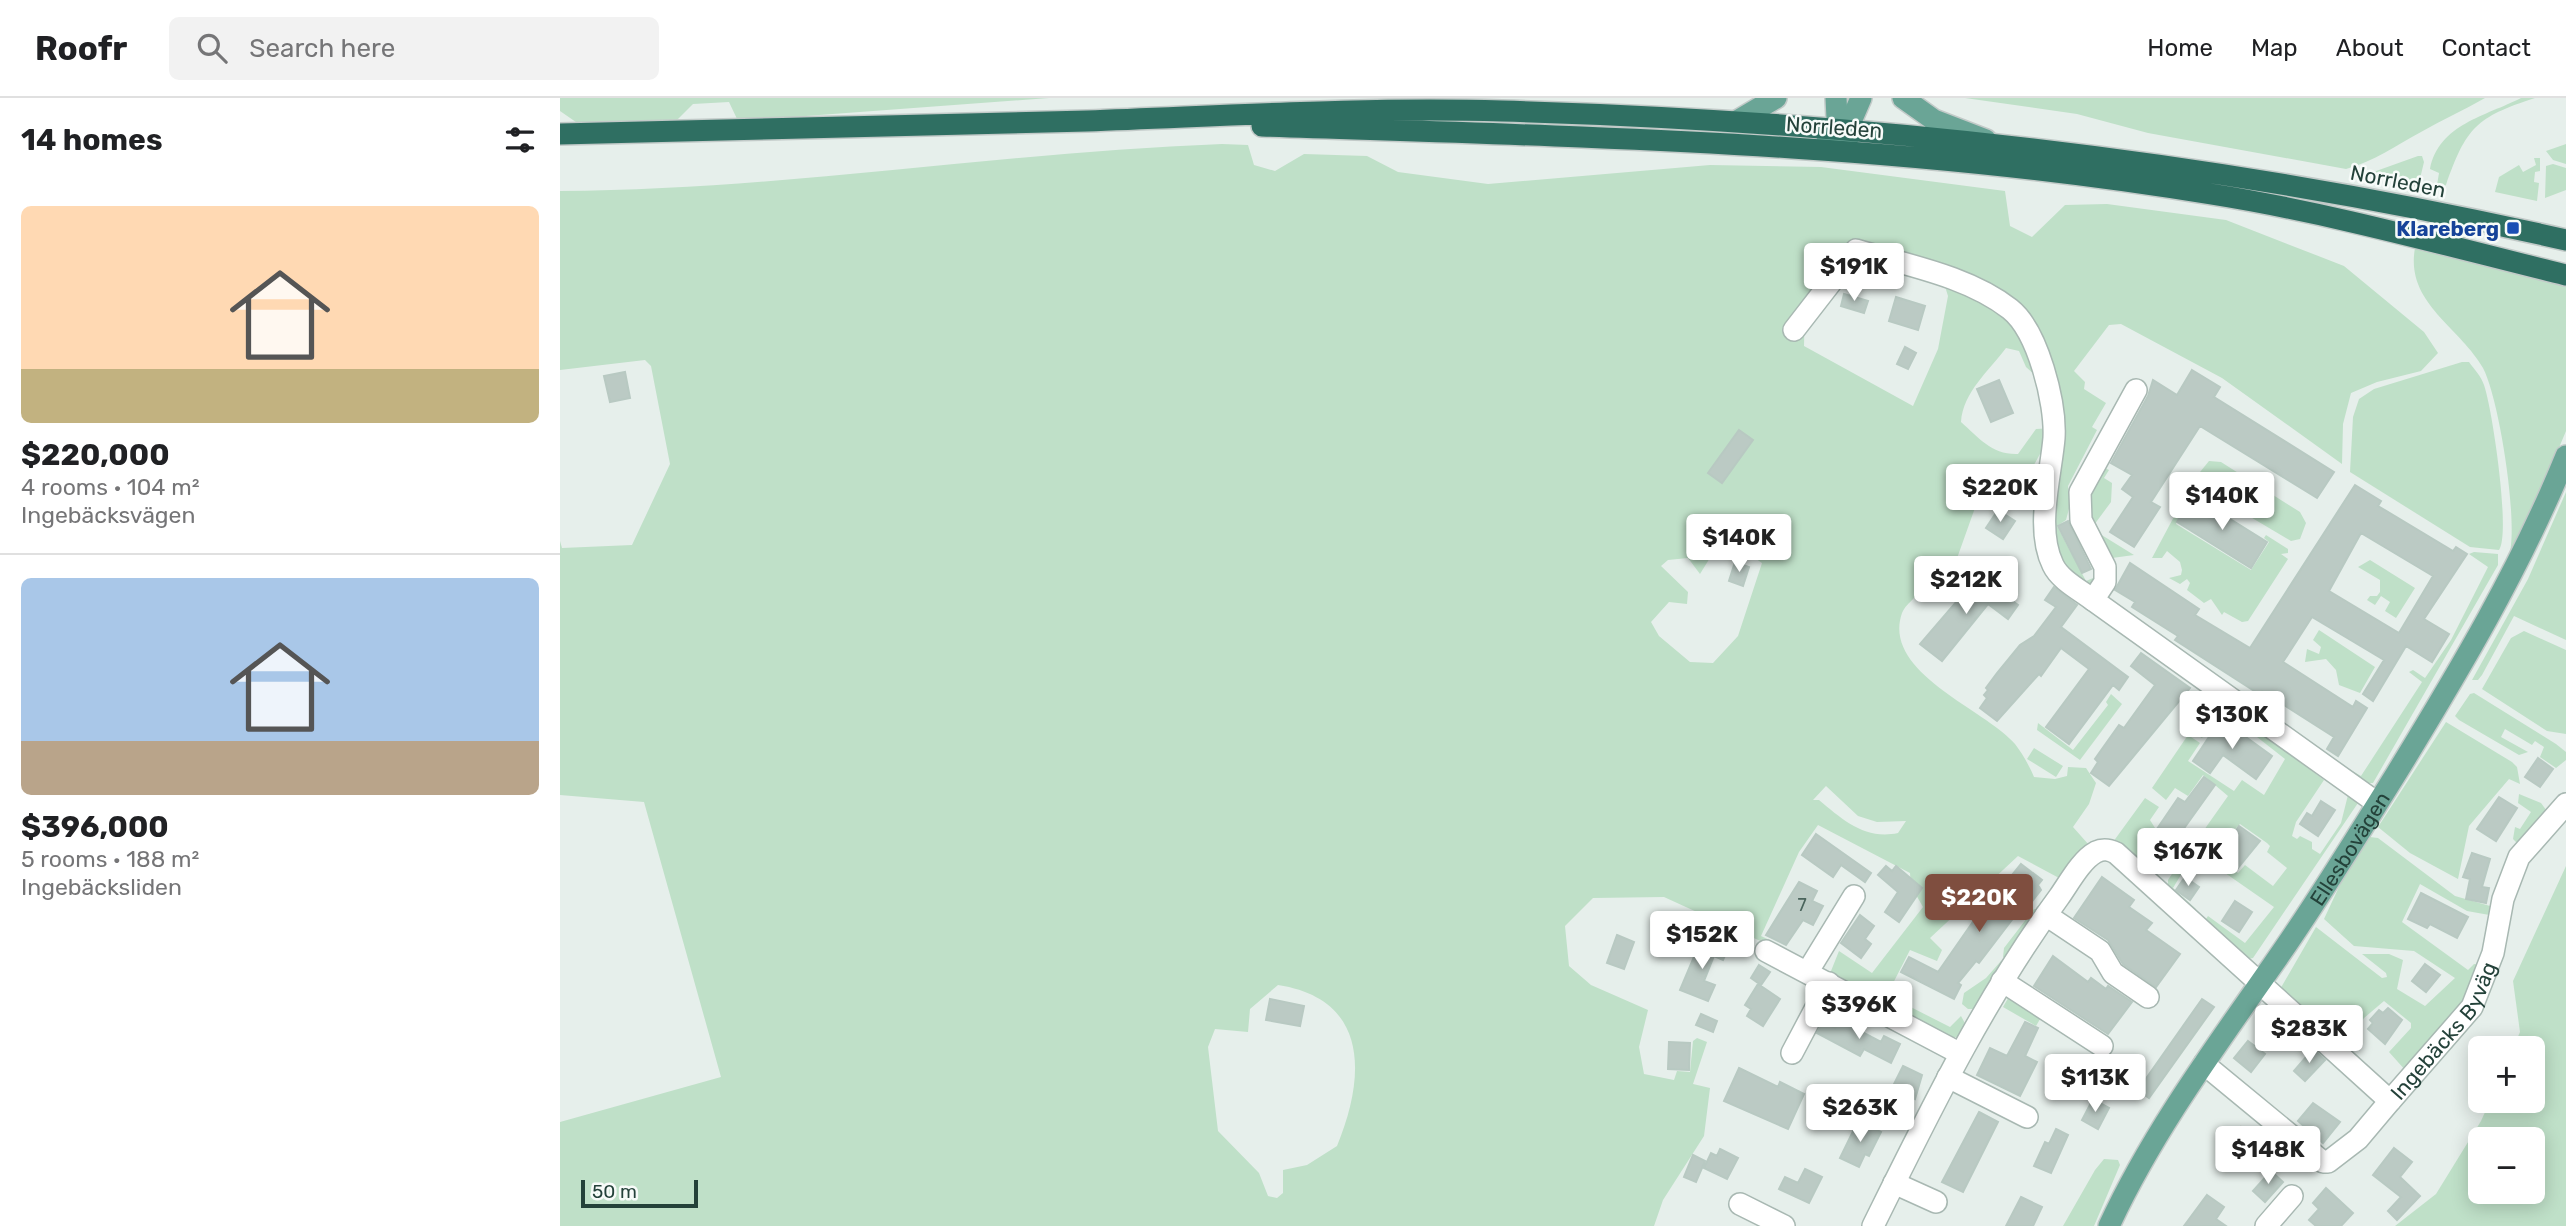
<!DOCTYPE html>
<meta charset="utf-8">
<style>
:root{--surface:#fff;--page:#f2f2f2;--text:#202124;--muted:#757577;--line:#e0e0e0;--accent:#7f4e3f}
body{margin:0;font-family:Rubik,sans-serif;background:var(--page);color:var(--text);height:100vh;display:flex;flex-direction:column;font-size:26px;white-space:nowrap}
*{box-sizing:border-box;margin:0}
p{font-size:23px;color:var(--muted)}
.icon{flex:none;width:38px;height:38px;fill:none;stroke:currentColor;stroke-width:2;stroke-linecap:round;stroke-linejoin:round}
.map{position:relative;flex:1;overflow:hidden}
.side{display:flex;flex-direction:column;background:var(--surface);width:560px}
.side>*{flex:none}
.buttons{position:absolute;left:1908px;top:938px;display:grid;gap:14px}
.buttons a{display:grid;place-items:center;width:77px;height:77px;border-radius:10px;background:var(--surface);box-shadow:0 4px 18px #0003;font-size:35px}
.scale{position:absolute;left:21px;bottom:18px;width:117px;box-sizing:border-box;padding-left:7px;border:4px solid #24423a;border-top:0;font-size:19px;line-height:24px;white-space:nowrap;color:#24423a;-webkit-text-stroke:5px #f7fbf9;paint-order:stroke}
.price{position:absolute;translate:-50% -60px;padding:0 16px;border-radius:7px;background:#fff;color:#222;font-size:23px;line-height:46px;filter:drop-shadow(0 2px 4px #0008)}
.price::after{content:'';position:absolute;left:50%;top:42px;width:21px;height:16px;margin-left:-10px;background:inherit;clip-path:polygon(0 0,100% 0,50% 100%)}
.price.on{background:var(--accent);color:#fff}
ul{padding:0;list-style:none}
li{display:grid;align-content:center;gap:14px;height:371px;padding:0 21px}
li+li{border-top:2px solid var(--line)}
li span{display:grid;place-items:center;height:217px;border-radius:10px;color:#555}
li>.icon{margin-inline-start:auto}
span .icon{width:126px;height:126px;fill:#fffc;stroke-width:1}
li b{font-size:30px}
h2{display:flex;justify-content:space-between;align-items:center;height:84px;padding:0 21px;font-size:30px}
header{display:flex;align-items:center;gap:42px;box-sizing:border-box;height:98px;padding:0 35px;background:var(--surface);border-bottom:2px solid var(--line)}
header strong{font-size:33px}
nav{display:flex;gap:38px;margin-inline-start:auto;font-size:24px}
.search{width:490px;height:63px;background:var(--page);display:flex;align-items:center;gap:18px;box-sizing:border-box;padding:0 24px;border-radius:10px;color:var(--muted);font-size:26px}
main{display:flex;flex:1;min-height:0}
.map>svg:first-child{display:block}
</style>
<header>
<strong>Roofr</strong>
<div class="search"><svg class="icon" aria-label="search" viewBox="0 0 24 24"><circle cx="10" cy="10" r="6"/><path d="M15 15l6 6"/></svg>Search here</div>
<nav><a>Home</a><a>Map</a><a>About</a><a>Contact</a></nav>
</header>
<main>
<section class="side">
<h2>14 homes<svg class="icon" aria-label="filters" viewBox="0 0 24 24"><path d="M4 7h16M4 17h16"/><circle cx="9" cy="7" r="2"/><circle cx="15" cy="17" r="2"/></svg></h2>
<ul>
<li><span style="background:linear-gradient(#ffd9b3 75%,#c2b280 0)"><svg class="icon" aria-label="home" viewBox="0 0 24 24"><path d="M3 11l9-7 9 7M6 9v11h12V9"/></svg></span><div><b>$220,000</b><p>4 rooms · 104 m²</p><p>Ingebäcksvägen</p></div></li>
<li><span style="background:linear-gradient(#a9c7e8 75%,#b9a48a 0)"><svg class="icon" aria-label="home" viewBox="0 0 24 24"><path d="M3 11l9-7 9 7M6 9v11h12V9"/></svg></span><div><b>$396,000</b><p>5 rooms · 188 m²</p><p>Ingebäcksliden</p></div></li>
</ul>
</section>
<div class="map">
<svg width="2006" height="1128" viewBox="0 0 2006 1128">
<rect width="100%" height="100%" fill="#e6efeb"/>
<path fill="#bfe0c8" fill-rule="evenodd" d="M0,0H489L178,23L169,4L133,6L114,25L26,31L0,13Z
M1405,0H1925C1904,12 1882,22 1861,34C1835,48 1815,63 1786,71L1588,35L1517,16Z
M1961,0H1975C1916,19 1906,30 1886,87L1876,93L1879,75L1870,71C1879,26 1926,18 1961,0Z
M662,46L688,47L694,67L715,73L744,56L807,58L838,74L928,86L1150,67L1261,69L1445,93L1450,128L1472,139L1505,107L1547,106L1666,122L1784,168L1864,234L1878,255L1861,273L1817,284L1791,295L1783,326L1782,366L1662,280L1561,226L1549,227L1514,273L1525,284L1524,291L1546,305L1532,329L1537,332L1508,388L1510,407L1506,422L1497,428L1526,483L1538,478L1530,489L1508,473L1493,449L1497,352L1480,356L1470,374L1437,391L1416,407L1385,494L1363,491C1357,498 1345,507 1342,515C1321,575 1427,612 1455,646C1462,655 1470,669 1474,679L1495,681L1507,678L1508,669L1526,670L1536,685L1529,706L1513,729L1529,747L1499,780L1458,758L1370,840L1382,852L1377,863L1350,852L1327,897L1390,929L1401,918L1407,929L1400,938L1388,941L1269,878L1279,853L1312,875L1363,809L1351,788L1350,775L1258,727L1239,754L1201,838L1224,849L1222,853L1104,799L1033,800L1005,828L1009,868L1031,887L1088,912L1079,949L1084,976L1114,982L1117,973L1130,974L1133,943L1137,940L1147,944L1133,986L1150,990L1144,1038L1103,1102L1094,1128H0V1024L161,979L84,704L0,697V443L2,450L72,447L110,366L91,268L85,262L0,272V93C222,92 441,54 662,46ZM1294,143L1378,166L1388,198L1378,251L1353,308L1244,248L1245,201ZM1446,250L1459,253L1466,269L1485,286L1494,330L1476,331L1458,356C1432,357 1419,340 1401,324C1403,294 1429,273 1446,250ZM1176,447L1202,465L1178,538L1153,565L1130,564L1099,538L1091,524L1109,504L1127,506L1128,494L1101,468L1108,462L1128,460L1140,476L1156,450ZM1266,688L1298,718L1317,724L1346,723L1338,735C1305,742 1283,722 1259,702H1253ZM718,887C809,901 806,978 777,1048L747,1067L723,1072V1095L717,1100L708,1098L699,1075L658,1033L648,949L655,931L688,934L690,911Z
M2006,46V66L1993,62L1986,53Z
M1858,58H1862L1864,64L1858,89L1805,77Z
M1974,60H1980V73L1975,74L1974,84L1979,85L1977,103L1935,94L1939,79L1959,67L1963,74L1976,67Z
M1993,66L2006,70V92L1985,100L1986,68Z
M1855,150L2006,188V333L1955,454L1832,667C1859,609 1898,558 1927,501C1934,487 1944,473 1949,458C1959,426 1939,300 1923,270C1899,228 1845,205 1855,150Z
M1902,264H1909C1914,271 1921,278 1924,287C1932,309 1951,436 1939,452L1910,449L1790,374L1793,319L1799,301L1814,291Z
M1649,363L1661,364L1740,414L1746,425L1740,441L1731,443L1677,411L1683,404L1674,397L1675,393L1647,376L1638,386L1636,379Z
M1543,369L1549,372L1544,380L1552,385L1551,404L1534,427L1525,403Z
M2006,394V542L1954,518L1922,577L1918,582H1912L1968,481Z
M1617,413L1619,419L1616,426L1691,472L1709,444L1704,440L1706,437L1728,451V455L1721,456L1728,461L1688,523L1682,524L1664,514L1662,517L1651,501L1644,505L1627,492L1630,485L1627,481L1620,486L1609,480L1621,477L1622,472L1620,464L1607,453L1602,460H1592Z
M1540,436L1574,457L1552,460Z
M1914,454L1938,456V467L1813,685H1803L1789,671L1801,678L1862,584L1849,574L1853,572L1865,580L1891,542L1926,473L1928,469L1909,456Z
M1810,462L1855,490L1836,520L1825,513L1830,504L1821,498L1815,507L1807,502L1810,498H1817L1820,494V482L1798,469Z
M1759,532L1815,569L1800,595L1779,587L1776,572L1766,561L1745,564L1747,551L1759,556L1761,549L1753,542Z
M1964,533L2006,552V636L1987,633L1922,591L1951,540Z
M1914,595L1996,646L2006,654V662L1996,670L1980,659L1984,649L1975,643L1972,647L1945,631L1941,639L1968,654L1959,657L1899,622L1895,618L1910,596Z
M1551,596L1562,606L1520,662L1477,632L1478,625L1513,652L1548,607L1546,604Z
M1652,608L1662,614L1656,622L1652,620L1642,633L1645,636L1642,640L1633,635Z
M1681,619L1764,682L1736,724L1732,738L1737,741L1740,738L1752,744V751L1760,756L1781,725L1788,697L1800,702L1693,860L1688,861L1646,821L1648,818L1685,845L1714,809L1655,768L1641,774L1628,765L1613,790L1636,811L1637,816L1608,790V782L1631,747L1646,745L1652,750L1650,754L1678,775L1685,767L1713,788L1727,770L1707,754L1710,748L1707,745L1680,726L1663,744L1644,732L1668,698L1643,677L1628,698L1615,690L1606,702L1592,690L1628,637L1640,645L1628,663L1674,693L1682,682L1704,697L1725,661L1683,628L1675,627Z
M1886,624L1952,664L1957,669L1960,686L1949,681L1909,728L1898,781L1850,755L1818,729Z
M1474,650L1503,668L1496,679L1467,661Z
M1959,696L1981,705L1989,716L1958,746L1953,741L1955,729L1960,731L1971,714L1958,705Z
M1585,700L1599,709L1590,722L1595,730L1584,746V754L1579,763L1553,744Z
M1810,739L1818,740L1895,798L1937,810L1935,818L1907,813L1860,786L1842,824L1908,872L1914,866L1922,867L1917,890L1846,973L1829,954L1851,930V925L1824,903L1804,920L1798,929L1795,928L1781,948L1772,938L1789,918L1774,907L1758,928L1719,893L1756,829L1822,880L1827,879L1826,875L1802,856H1829L1843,862L1837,891L1865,908L1895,880L1854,853L1794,848L1764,821L1785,776Z
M2006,768V1128H1835L1876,1096L1921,1023L1930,1003H1972V950H1953L1960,934L1953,883ZM1972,1041V1094H1920V1041Z
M1474,811L1481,812L1448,861L1443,859L1444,850Z
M1441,863L1443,864L1416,911H1408L1402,906L1404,895L1426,880Z
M1451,895L1483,916L1476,928L1443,909Z
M1544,1061L1558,1062L1560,1067L1534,1128H1503L1535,1072Z"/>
<path fill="#bbcac4" stroke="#b8c9c2" stroke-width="2" fill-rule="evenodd" d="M1284,196L1308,203L1304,215L1281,208Z
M1336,199L1365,208L1358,232L1329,223Z
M1345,249L1356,255L1348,271L1337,266Z
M1632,272L1660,289L1654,299L1774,374L1757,400L1640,328L1591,404L1600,409L1574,449L1550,434L1573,399L1562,391L1572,377L1551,365L1588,298L1593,282L1617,297Z
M65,274L70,300L50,304L44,278Z
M1439,282L1453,315L1431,324L1417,291Z
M1179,332L1193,342L1162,385L1148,375Z
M1795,387L1821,403L1818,408L1893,453L1896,449L1907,456L1864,521L1889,536L1872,564L1846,548L1813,603L1803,596L1824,562L1752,519L1723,564L1793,609L1796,603L1807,610L1778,658L1767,651L1774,639L1702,593L1699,596L1615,542L1618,538L1572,509L1575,504L1555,492L1570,465L1639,511L1635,517L1690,550ZM1801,435L1873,478L1839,535L1769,493Z
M1633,398L1707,444L1691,470L1617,424Z
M1438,412L1455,423L1443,441L1426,430Z
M1508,423L1531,471L1522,475L1498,428Z
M1175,464L1189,469L1183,488L1169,483Z
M1414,475L1458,507L1448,521L1428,506L1382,563L1360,546L1410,488L1406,485Z
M1494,489L1517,507L1501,529L1568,579L1559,592L1553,587L1509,646L1486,629L1529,571L1501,550L1481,578L1479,576L1437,623L1420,610L1427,600L1424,597L1428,592L1426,590L1437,575L1460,547L1474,538L1496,509L1485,502Z
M1581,555L1630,590L1549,688L1531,675L1538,664L1535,661L1559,627L1564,630L1595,587L1571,568Z
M1661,621L1712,658L1696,681L1663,657L1650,675L1633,663Z
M1978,660L1993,671L1980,689L1965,679Z
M1644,679L1655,687L1615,743L1597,731L1618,700L1625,704Z
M1939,699L1957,710L1936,743L1917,731Z
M1761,703L1775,712L1758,738L1740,726L1747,715L1752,718Z
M1679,728L1700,743L1677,771L1660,758Z
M1256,736L1311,775L1305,784L1281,767L1273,779L1242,757Z
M1912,755L1930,761L1922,789L1929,790L1926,805L1906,801L1910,781L1903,779Z
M1461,766L1482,782L1478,787L1481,792L1470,806L1464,811L1461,810L1419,865L1416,863L1398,885L1401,887L1394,901L1341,874L1349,859L1378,874L1426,805L1428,807Z
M1326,768L1332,773L1336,768L1362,790L1339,824L1325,814L1338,794L1318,777Z
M1542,779L1574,802L1569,809L1592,825L1586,832L1620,856L1596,889L1563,866L1548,842L1514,820Z
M1625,779L1639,789L1630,802L1616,792Z
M1239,784L1257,793L1252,803L1263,808L1253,827L1243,822L1226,847L1206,837Z
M1861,795L1908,819L1897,840L1870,826L1867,830L1848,821Z
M1675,803L1692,814L1679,834L1662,823Z
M1300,817L1314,828L1305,841L1311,846L1301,860L1281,845Z
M1057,837L1074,844L1064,871L1047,865Z
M1147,842L1168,851L1163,862L1154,858L1144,883L1155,887L1148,903L1120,892L1136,854L1141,856Z
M1493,858L1528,884L1531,880L1546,891L1548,888L1572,904L1548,936L1474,888Z
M1865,866L1880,877L1866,894L1852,883Z
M1199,867L1210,874L1201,887L1191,880Z
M1198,886L1220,901L1203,928L1187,918L1191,911L1185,907Z
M710,901L744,908L740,928L706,922Z
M1642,901L1654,909L1589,1000L1578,992Z
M1828,910L1842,922L1825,946L1808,931L1813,925L1810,922L1819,912L1823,915Z
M1141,916L1157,923L1153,934L1136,927Z
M1279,922L1321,944L1324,938L1340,946L1331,965L1304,951L1300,958L1257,935L1264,923L1275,930Z
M1465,924L1478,930L1465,958L1477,964L1460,998L1417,977L1430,950L1447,958Z
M1688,943L1705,956L1691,974L1674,960Z
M1109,944L1130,945L1129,972L1108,971Z
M1753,951L1765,962L1745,983L1734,973Z
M1343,968L1362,977L1355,1001L1332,990Z
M1179,970L1218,989L1220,984L1244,996L1228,1031L1164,1003Z
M1533,1001L1549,1010L1538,1031L1522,1022Z
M1753,1005L1780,1024L1763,1045L1738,1023Z
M1419,1014L1438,1024L1403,1094L1382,1084Z
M1298,1023L1321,1034L1309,1058L1305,1056L1299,1069L1280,1060Z
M1681,1029L1696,1041L1683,1058L1668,1046Z
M1496,1031L1508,1037L1491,1075L1474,1068L1485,1044L1489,1046Z
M1834,1050L1852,1064L1840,1079L1860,1098L1837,1122L1828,1113L1841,1099L1813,1077Z
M1160,1051L1178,1060L1167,1081L1144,1070L1151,1055L1157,1058Z
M1133,1057L1145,1063L1136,1084L1124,1079Z
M1245,1071L1262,1079L1249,1105L1219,1091L1225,1079L1238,1085Z
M1711,1073L1723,1084L1705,1104L1693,1093Z
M1766,1090L1793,1115L1781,1128H1756L1749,1122L1759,1111L1753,1105Z
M1647,1097L1664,1109L1656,1121L1666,1128H1624Z
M1461,1099L1482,1109L1473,1128H1446Z"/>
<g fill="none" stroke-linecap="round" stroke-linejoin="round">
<defs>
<g id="minor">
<path d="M1234,232L1296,152C1346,167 1408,178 1450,211C1478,233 1496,305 1494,340C1491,377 1475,431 1493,467C1500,482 1520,492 1533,502L1817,705"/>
<path d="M1533,502L1545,484V469L1521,422L1520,394L1576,292"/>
<path d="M1486,817L1540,853L1553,875L1588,899"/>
<path d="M1206,853L1399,955"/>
<path d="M1248,873L1294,798"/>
<path d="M1442,883L1542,948"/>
<path d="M1232,955L1269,885"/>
<path d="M1644,966L1763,1064H1768L1798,1041L1830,1003"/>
<path d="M1388,979L1467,1019"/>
<path d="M1334,1085L1376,1104"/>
<path d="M1180,1106L1224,1128"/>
<path id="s1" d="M1313,1128C1369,1015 1424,901 1499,799C1509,785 1521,762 1536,754C1544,750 1550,752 1556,755L1830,1003L1912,909L1933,855L1943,801L1959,759L2006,706"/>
<path d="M1706,1128L1732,1098"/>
</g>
<g id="major">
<path d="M1276,0L1277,20L1288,40"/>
<path d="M1343,0L1374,22L1426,42"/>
<path d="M1177,23L1216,0"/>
<path d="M1267,38L1292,21L1301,0"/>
<path id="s2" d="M1549,1128C1592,1035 1654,951 1712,868C1756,806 1796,740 1836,676C1899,573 1960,471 2006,358"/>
</g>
<path id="highway" d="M702,28C1019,39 1338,44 1651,96C1771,115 1888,148 2006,177
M0,36C176,31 351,28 527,23C665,18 803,9 942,13C1300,23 1656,62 2006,142"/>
</defs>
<use href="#minor" stroke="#a8b8b2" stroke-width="24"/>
<use href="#major" stroke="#c2cac8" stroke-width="24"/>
<use href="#highway" stroke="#c2cac8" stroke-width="24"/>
<use href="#minor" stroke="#fff" stroke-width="21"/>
<use href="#major" stroke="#6aa596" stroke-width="21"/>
<use href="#highway" stroke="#2f6f62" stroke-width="21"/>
</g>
<rect fill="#1a4fb4" stroke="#f7fbf9" stroke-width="2.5" x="1946" y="123" width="14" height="14" rx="3.5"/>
<g text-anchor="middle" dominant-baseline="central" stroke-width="5" stroke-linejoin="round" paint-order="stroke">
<g font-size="18" fill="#4a645c">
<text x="1242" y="807">7</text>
</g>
<g font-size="21" fill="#24423a" stroke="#f7fbf9">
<text transform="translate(1274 29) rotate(4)">Norrleden</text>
<text transform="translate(1838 83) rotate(11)">Norrleden</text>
<text stroke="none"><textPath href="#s2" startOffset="448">Ellesbovägen</textPath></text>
<text stroke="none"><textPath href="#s1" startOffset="917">Ingebäcks Byväg</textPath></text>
</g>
<g font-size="21" font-weight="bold" fill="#164399" stroke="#f7fbf9" text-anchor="end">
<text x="1939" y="130">Klareberg</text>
</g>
</g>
</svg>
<div class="buttons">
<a>+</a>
<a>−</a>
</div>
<div class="scale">50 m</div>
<b class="price" style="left:1294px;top:205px">$191K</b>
<b class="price" style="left:1440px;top:426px">$220K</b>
<b class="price" style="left:1662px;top:434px">$140K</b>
<b class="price" style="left:1179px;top:476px">$140K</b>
<b class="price" style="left:1406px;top:518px">$212K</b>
<b class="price" style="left:1672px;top:653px">$130K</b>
<b class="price" style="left:1628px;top:790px">$167K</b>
<b class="price on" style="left:1419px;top:836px">$220K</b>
<b class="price" style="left:1142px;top:873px">$152K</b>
<b class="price" style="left:1299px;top:943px">$396K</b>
<b class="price" style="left:1749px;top:967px">$283K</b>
<b class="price" style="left:1535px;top:1016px">$113K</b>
<b class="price" style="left:1300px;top:1046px">$263K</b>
<b class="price" style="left:1708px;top:1088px">$148K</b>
</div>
</main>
